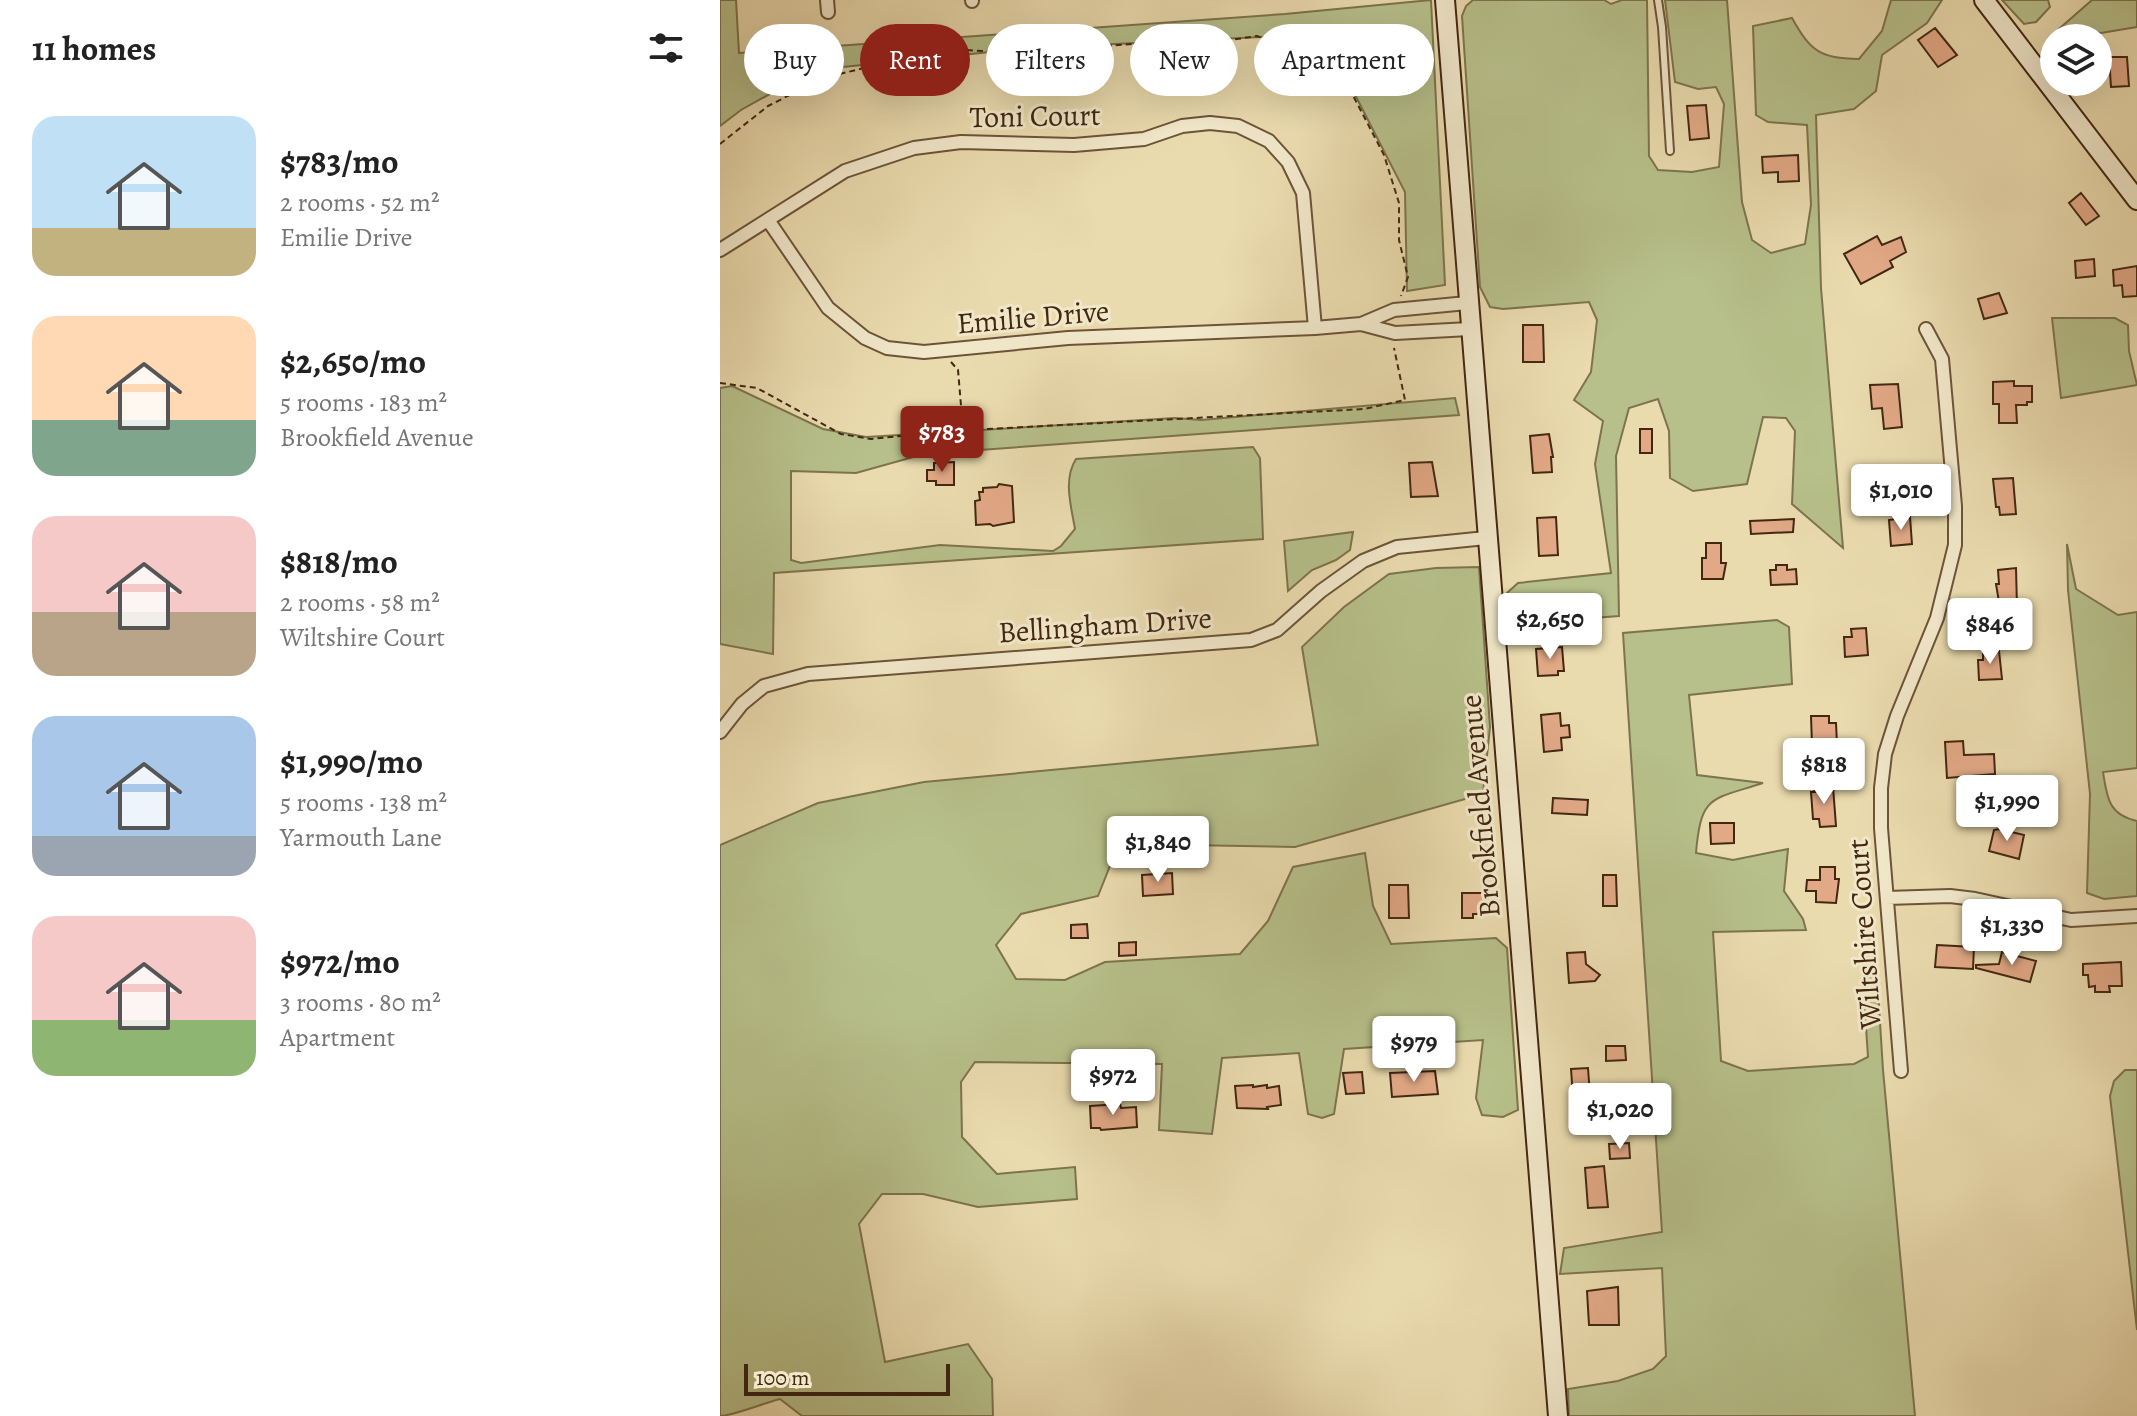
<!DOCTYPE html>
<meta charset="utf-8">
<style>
:root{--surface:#fff;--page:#f6f6f6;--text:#222;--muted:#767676;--accent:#8f2418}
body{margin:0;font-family:Alegreya,serif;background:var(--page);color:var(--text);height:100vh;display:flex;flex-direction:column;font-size:30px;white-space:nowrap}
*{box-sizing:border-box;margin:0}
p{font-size:26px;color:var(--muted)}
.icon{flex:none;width:44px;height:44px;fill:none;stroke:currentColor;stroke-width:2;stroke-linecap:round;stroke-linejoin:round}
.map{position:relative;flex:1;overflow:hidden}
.side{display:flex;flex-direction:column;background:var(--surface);width:720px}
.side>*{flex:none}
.top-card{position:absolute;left:24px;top:24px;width:760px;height:72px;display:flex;gap:16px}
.controls{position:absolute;left:1320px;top:24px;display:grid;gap:16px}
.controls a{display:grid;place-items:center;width:72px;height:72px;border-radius:50%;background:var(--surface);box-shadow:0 8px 32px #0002;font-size:40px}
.scale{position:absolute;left:24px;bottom:20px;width:206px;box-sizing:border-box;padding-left:8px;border:4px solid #432711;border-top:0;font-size:22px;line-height:28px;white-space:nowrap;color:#432711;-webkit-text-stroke:6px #f1e8ca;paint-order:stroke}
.price{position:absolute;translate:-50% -68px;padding:0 18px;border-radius:8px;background:#fff;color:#222;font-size:26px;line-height:52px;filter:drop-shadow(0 2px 4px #0008)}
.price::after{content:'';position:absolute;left:50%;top:48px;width:24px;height:18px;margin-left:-12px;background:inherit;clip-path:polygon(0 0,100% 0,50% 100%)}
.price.current{background:var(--accent);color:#fff}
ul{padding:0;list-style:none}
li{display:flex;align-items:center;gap:24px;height:200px;padding:0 32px}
li span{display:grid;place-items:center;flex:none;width:224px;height:160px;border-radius:24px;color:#555}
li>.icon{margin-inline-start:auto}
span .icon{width:96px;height:96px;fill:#fffc;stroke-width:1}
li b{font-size:34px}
h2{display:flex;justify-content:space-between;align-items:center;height:96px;padding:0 32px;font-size:34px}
.pill{padding:0 28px;border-radius:36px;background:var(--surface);box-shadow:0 8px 32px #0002;font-size:28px;line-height:72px}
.pill.current{background:var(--accent);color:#fff}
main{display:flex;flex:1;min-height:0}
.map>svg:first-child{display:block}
</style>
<main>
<section class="side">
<h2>11 homes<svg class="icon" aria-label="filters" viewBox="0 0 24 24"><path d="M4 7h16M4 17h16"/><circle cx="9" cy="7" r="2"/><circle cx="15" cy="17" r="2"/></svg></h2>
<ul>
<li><span style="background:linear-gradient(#bfe0f5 70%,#c2b280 0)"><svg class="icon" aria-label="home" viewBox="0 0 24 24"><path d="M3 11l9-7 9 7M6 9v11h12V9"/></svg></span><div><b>$783/mo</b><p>2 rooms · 52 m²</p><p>Emilie Drive</p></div></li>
<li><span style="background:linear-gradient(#ffd9b3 65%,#7fa58c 0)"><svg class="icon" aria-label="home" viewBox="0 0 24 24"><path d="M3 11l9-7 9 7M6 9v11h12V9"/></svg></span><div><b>$2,650/mo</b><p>5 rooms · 183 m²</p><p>Brookfield Avenue</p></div></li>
<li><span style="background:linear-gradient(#f6c9c9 60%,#b9a48a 0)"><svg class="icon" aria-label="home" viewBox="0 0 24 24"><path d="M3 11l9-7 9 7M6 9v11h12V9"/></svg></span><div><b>$818/mo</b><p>2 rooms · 58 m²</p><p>Wiltshire Court</p></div></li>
<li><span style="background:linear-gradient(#a9c7e8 75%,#9aa5b1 0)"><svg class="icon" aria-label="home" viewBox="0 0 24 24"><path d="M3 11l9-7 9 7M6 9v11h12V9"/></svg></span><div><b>$1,990/mo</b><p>5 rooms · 138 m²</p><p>Yarmouth Lane</p></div></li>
<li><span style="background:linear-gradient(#f6c9c9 65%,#8fb573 0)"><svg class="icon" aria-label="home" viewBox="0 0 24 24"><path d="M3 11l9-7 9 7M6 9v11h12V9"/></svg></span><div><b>$972/mo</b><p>3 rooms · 80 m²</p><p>Apartment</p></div></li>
</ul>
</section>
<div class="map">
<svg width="1417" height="1416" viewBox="0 0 1417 1416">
<rect width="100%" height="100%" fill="#eadbae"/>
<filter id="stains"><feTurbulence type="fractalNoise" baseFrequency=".0025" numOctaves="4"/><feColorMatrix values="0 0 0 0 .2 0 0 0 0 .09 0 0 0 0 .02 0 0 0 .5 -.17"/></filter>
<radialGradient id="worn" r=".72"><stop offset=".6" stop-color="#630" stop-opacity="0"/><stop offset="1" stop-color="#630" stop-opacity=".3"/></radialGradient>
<path fill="#b7c08a" stroke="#7d744e" stroke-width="2" d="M0,0H16L19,53L565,14L711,0L725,285L687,291L685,192L630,85L563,36L311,48L93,70L21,110L0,126Z
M753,0H884L891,4L902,0H927L929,156L938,170L972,172L999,167L1004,104L996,87L978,89L955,82L945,0H1007L1022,202L1032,240L1051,253L1085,244L1091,205L1087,125L1048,122L1036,115L1033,26L1072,18C1091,52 1100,58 1139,59L1162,31L1171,0H1222L1207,23L1162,55L1156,91L1134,109L1096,115L1101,288L1123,548L1072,504L1075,431L1066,418L1043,417L1027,484L973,491L950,478L949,431L938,399L909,408L896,456L899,616L789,624L787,593L798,583L891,573L875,464L883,421L854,400L871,372L877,320L869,302L783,309L770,307L760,287L742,16L746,6Z
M1282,0H1328L1330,7L1316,22L1304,24Z
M1372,0H1417V27L1381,33L1340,28Z
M1332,318H1395L1408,325L1409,351L1417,385L1341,398Z
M12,386L103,429L146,437L455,418L481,420L735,398L739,415L204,454L136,473L71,471V560L81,563L220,545L333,551L341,546L355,529C351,506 343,479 356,459L533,447L540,458L543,539L54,573L53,654L0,644V388Z
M633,532L630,550L616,560L592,570L568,591L564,541Z
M1347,544L1356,589L1398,615L1417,612V768L1383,772C1387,797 1388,815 1417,821V896L1384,899L1367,893L1370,794L1348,590Z
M759,567L770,727L763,794L575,847L465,845L396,851L378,896L301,914L276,945L296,979L345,980L385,962L520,954L548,921L573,867L645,853L653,906L671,944L776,938L787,948L798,1110L783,1117L762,1115L756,1098L763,1040L624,1049L614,1114L602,1118L588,1114L579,1053L502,1058L492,1134L439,1130L442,1064L255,1062L241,1082L242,1137L277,1174L355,1167L357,1199L258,1207L203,1194H162L139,1224L165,1362L248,1344L272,1379L273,1416H82L60,1399C44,1403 12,1416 0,1416V845L98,803L204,782L598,745L582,647L624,607L669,574L716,568Z
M1057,620L1069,627L1072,684L969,695L977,775L1043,783C991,800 981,794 976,853L1013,860L1068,849L1064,891L1083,919L1086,930L993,932L1001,1061L1028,1071L1134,1064L1148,1057L1140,936L1155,942L1163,1070L1195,1416H849L848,1389L898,1381L933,1369L946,1356L942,1268L840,1274L844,1248L942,1232L903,633Z
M1405,1070H1417V1330L1390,1096L1394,1081Z"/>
<path fill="#e2a986" stroke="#432711" stroke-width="2" d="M1215,28L1237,55L1218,67L1198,40Z
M1389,57H1407L1409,86L1391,87Z
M986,105L989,138L970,140L967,106Z
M1078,155L1079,181L1058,182V172L1043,173L1042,157Z
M1361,193L1379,216L1366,225L1349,203Z
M1157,236L1162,245L1181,237L1186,252L1170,261L1173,267L1141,284L1124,254Z
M1374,259L1375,276L1356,278L1355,261Z
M1417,266V296L1403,297L1402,285L1394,286L1393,270Z
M1279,293L1287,313L1264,319L1258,299Z
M803,325H823L824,362H803Z
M1294,381V386H1312V402H1307V405H1296L1297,423H1279V404H1273V382Z
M1178,384L1182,427L1164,429L1162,408L1152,409L1150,385Z
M920,429H932V453H920Z
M829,434L833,457H831L832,472L813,473L810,436Z
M234,462V485H216V481H207V470H214V463Z
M712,462L718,496L691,497L689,463Z
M1293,478L1296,514L1280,515L1279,507H1276L1273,479Z
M279,484L292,486L294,522L273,526L270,524L256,525L255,501L260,500L259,492H263V488L277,487Z
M836,517L838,555L819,556L817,518Z
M1190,517L1192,544L1171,546L1169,520Z
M1074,519L1073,532L1031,534L1030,521Z
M986,543H1001V563H1006L1003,579H982V558H986Z
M1056,565H1067V570L1076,569L1077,584L1051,585L1050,570H1056Z
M1296,568L1297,607L1280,608L1276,584H1279L1278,570Z
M1146,628L1148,655L1125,657L1124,637H1132L1131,629Z
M842,647L844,671H838V675L818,676L816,649Z
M1279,651L1282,679L1259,680L1258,660H1263V652Z
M840,713L841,726L849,725L850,737L841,738L842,750L824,752L821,715Z
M1091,716H1109V723H1116L1117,744L1092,745Z
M1243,741L1244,755L1274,754L1275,774L1227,778L1225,742Z
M1113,787L1116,826L1100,827L1099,819H1093L1091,792H1095L1094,788Z
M833,798L868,800L867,815L832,813Z
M990,823H1014V843L991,844Z
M1279,829L1304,835L1299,859L1269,851L1274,830Z
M1100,867H1115V879H1119L1116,903L1096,902V891H1086L1087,880H1100Z
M452,873L453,894L423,896L422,875Z
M883,875H896L897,906H883Z
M669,885H688L689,918H669Z
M742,893H768V914H753V918H742Z
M367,924L368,938H351V925Z
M416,942V955L399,956V943Z
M1217,945L1254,947L1253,969L1215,967Z
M865,952L866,964L880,975L875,981L849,983L847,953Z
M1282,952L1316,961L1310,982L1256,968V965L1279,964Z
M1401,962L1402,986H1389L1390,992H1375V986L1369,987L1368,975H1363V964Z
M886,1046H905L906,1060L886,1061Z
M868,1068L870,1096L853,1097L851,1069Z
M715,1071L718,1094L672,1097L670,1073Z
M642,1072L644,1093L626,1094L623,1073Z
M533,1085V1087L547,1085V1088L559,1086L561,1105L547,1107L548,1109L517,1108L515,1086Z
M400,1104L401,1108L416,1107L417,1127L381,1130L380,1128H371L370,1106Z
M909,1143L910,1158L890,1159L889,1144Z
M884,1166L888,1207L868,1208L865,1168Z
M898,1287L899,1325H869L867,1291Z"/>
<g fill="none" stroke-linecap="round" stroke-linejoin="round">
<defs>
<path id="service" d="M938,0L942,27L950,151"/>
<path id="minor" d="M107,0L108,12
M252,0V1
M48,220L108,308L145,338L167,348L204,352L348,338L595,328L641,324L674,310L747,303
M0,250L125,171L194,148L241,142L354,145L424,139L462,126L490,123L518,126L549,141L568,162L583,193L595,328
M641,324L675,333L749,329
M0,732L22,704L44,686L88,674L531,640L557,630L601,591L643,561L677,547L766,538
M1167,898L1230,896L1255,899L1351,920L1417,916
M1181,1071L1161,828V788L1165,754L1177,716L1217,618L1235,545V506L1222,359L1206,329"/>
<path id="secondary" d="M725,0L838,1416
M1264,0L1417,200"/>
</defs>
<use href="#service" stroke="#6d5438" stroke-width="10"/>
<use href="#minor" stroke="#6d5438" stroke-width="16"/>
<use href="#secondary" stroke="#432711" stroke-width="22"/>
<path stroke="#432711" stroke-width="2" stroke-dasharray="6 4" stroke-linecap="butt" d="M0,144L48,106L103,78L177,60L205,59L246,50L329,55L354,48L456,41L484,44L537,36L594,58L627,84L664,155L679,203V240L688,277L681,296
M231,362L238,370L243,429
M0,383L37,388L121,434L151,439L230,431L644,409L685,400L674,348"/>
<use href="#service" stroke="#f1e8ca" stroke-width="6"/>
<use href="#minor" stroke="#f1e8ca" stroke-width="12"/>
<use href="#secondary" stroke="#f1e8ca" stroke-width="18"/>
</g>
<g text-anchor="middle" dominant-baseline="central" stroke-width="6" stroke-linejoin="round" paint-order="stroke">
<g font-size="30" fill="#432711" stroke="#f1e8ca">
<text transform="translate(315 116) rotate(-1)">Toni Court</text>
<text transform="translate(313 317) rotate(-5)">Emilie Drive</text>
<text transform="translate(385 625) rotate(-4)">Bellingham Drive</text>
<text transform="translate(760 806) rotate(-95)">Brookfield Avenue</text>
<text transform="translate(1144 934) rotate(-94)">Wiltshire Court</text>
</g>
</g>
<rect width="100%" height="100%" filter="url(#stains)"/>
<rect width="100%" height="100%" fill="url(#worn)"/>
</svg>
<div class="controls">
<a><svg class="icon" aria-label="layers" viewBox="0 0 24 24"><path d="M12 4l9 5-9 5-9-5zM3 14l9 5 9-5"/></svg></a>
</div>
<div class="scale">100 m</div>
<b class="price current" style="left:222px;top:474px">$783</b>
<b class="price" style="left:1181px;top:532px">$1,010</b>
<b class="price" style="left:830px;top:661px">$2,650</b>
<b class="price" style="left:1270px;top:666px">$846</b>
<b class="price" style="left:1104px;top:806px">$818</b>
<b class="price" style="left:1287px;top:843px">$1,990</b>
<b class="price" style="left:438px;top:884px">$1,840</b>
<b class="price" style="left:1292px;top:967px">$1,330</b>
<b class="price" style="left:694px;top:1084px">$979</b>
<b class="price" style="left:393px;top:1117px">$972</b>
<b class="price" style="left:900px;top:1151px">$1,020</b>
<div class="top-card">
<a class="pill">Buy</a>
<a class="pill current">Rent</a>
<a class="pill">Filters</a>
<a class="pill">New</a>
<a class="pill">Apartment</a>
</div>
</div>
</main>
